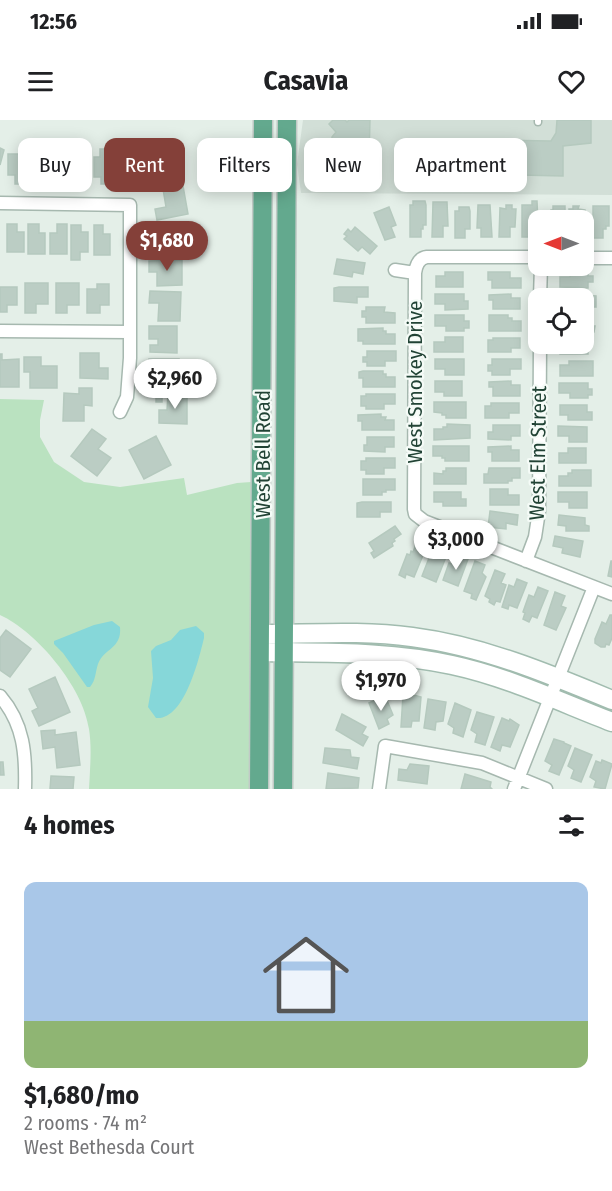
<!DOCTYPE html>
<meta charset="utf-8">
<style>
:root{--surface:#fff;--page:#f6f6f6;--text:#202124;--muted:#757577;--line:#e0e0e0;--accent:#844039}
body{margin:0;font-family:"Fira Sans Condensed",sans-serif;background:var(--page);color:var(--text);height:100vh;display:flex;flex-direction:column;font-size:22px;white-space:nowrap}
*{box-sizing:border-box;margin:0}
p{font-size:20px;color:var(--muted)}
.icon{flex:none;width:33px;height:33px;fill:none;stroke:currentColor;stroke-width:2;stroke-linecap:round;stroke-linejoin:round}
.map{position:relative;height:669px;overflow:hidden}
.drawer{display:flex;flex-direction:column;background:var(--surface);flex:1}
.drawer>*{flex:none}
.guide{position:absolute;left:18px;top:18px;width:576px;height:54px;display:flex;gap:12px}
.needle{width:39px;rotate:270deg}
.controls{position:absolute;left:528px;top:90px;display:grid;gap:12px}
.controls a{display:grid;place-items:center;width:66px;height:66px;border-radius:12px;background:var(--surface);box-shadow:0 3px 15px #0003;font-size:30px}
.price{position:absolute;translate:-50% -51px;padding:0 14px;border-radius:21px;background:#fff;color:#222;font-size:20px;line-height:39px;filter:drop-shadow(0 2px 3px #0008)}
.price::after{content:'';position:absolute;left:50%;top:36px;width:18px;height:14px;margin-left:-9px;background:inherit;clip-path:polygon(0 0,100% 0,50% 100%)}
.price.selected{background:var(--accent);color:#fff}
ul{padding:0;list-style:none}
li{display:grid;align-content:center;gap:12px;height:318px;padding:0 24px}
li+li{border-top:2px solid var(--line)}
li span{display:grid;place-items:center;height:186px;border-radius:12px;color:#555}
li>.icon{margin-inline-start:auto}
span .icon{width:108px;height:108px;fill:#fffc;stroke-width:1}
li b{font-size:26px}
h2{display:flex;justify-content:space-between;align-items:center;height:72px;padding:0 24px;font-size:26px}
.tag{padding:0 21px;border-radius:12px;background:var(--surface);box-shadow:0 3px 15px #0003;font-size:21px;line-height:54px}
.tag.selected{background:var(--accent);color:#fff}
.status{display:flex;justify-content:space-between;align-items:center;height:42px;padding:0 30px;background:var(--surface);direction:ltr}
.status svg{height:16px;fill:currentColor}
header{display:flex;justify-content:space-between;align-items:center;height:78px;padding:0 24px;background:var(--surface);font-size:27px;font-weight:700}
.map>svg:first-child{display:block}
</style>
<div class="status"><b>12:56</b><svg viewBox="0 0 49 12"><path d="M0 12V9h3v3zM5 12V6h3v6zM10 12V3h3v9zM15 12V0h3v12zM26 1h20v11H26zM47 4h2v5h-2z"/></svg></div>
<header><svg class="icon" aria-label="menu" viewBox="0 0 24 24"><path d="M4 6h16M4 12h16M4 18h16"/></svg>Casavia<svg class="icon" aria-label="heart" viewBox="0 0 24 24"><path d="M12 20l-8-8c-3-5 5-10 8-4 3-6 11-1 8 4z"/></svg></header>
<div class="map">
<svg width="612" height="669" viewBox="0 0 612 669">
<rect width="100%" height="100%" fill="#e4efe8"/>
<path fill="#d2dfd7" d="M303,0H612V75L301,73L297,44Z"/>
<path fill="#bae2c0" d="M0,279L44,280L40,300V317L54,342L84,362L120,367L184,358L187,375L237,363L251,362L250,669H89C90,649 92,628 89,609C83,567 37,512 0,495Z"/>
<path fill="#86d7d9" d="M112,501L120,507C122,529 104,528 98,544C95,553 96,560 90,567H87L63,533L54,524V521L94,505Z
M196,506L204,513V518C199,539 184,601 156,598L148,587L153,558L151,531L156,526L171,520L180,510Z"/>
<path fill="#bbcdc4" stroke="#b5c9be" stroke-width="1.5" d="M333,0H345L347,2L349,0H370L369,35L332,36V17L336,12L329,4Z
M557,0H591V23L563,26V56L438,53V19L551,21L556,13Z
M0,28L4,30L0,45Z
M50,29H60V35H67V57H60V64H50Z
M100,29H111V64H101V57H94V37H100Z
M119,33L137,34L135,56L127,55L126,63H117Z
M8,34H25V64H15V55H8Z
M72,35H89V64H79V56H72Z
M29,37H46V64H36V55H29Z
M183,66L188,94L157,100L155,89L166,87L163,69Z
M413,81H425L426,85V105H423V109H421V117H410V85H413Z
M532,81H537L538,104H535V108H533L532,117H522V85H532Z
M433,82H447L448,106H443V117H432Z
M478,85H490L492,117H481V108H477Z
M506,85H512V89H516L515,107H510V117H499L500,88L506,89Z
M553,86H565V100H550L551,90H553Z
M573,86H579L578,89L585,90V118L584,100H569V89H573Z
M593,86H609V106H606V109H603V118H593Z
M389,87L396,105L391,107L395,117L385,120L374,93Z
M459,87H469L470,91V109H465V118H455V91H459Z
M7,104H17V112H24V132H7Z
M28,104H39V113H45V134H28Z
M57,104H67V134H50V113H57Z
M71,105H81V112H88V132H80V140H71Z
M94,105H103V114H110V135H94Z
M154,106H184V133H164V118H154Z
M355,107L377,126L370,134L362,127L358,131L344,119L347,116L344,114L348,109L351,112Z
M337,139L365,143L363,154L353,152L352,157L334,154Z
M182,140V165L157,166V152H149V141Z
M445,152H463V167H436V156H445Z
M488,152H510V158H521V168H492V160H488Z
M571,152H588V156H593V162H588V168L560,167V157H570Z
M25,163H48V184H36V193H25Z
M56,163H79V185H67V193H56Z
M97,164H109V185H100V193H87V169H97Z
M0,167H17V185H7V192H0Z
M339,167H368V177H357V183L334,181V168Z
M150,171L181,172L180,201H158L159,183H149Z
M435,174H464V181H468V189L445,190V184H435Z
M511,174V178H520V189H493V180H489V175Z
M573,174L596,176V187H592V190H584V178H569L573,177Z
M366,187H385L384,192L395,193V203H366V197H362V191H366Z
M435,195H464V201H469V208H464V211H446V206H435Z
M489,195H508V198H512V201H521V211H489Z
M584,197H591V206H595L594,212H584Z
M149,206H177V233L150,232V225H158V219H149Z
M383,208V211H386V214H395V224H363V221H358V209Z
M445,217H463V232H434V222H445Z
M493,218H520V228H511V232H488V220H493Z
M584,218H588V234H560V224H584Z
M367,231H396V241H385V246H367V242H363V237H367Z
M80,233H99V248H108V259L80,258Z
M0,234H2V240L19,239V267H0Z
M24,237H41V246H57V268H30V252H24Z
M149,239H179V268H156V252H149Z
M435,239H464V255H445V249H435Z
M492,239H521V249H510V255H492V251H488V245H492Z
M569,241H593V256H560V245H569Z
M363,251H383V254H386V257H395V267H363V258H359V252Z
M435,261H462V276H444V272H435Z
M511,261V265H520V276H493V267H489V262Z
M559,263H588V269H592V275H588V278H570V273H559Z
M79,268H92V286L84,285V301H63L64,273L79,274Z
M156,272H162V282H156Z
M168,274H187V304L159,303V290H167Z
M366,274H395V284H384V289H366V286H361V276H366Z
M434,282H466V298H446V295H442V293L434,292Z
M491,283H519V293H509V298H485V286H491Z
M560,285H587V292H592V300H568V295H560Z
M381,294V297H386L385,300H394V310H362V301H358V295Z
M447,304L470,305V318L434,320V309H443V307H447Z
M493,305H520V316H511V320L488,319V312H493Z
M558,306L587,307V322H569V316H558Z
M92,309L106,319L98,329L111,338L97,356L71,336Z
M156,316L171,345L144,359L129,330Z
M367,317H394V327H385V332L364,331V325H367Z
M433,326H469V341H445V338H442V336H433Z
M511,326V330H519V341H492V332H488V327Z
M568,328H586V343H559V333H568Z
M366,338H395V348H384V354H366V350H361V341H366Z
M446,348H466V364H434V353L443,354V351H446Z
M489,348H520V358H512V361H508V363H484V354H488Z
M572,350H591V366H559V356H568V353H572Z
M363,359H395V370H386V372H382V375H363Z
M490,369H508V375H519V385H490Z
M434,372H461V379H466V386H443V382H434Z
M558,372H587V388H569V382H558Z
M362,382H391V392H380V397H357V383Z
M490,391L518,395L517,405L506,403V409L488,407Z
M559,395L585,398V405L589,406V411H566V406L558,405Z
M395,406L401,414L394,419L395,421L392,423L393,426L374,438L371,433L374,431L369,423Z
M555,416L583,421L580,437L562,433L563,428L553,426Z
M416,424L426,428L414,457L406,454L405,458L399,455L407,434L410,435L411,431L413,432Z
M438,428L448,432L436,462L422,456L429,438L431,439L433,435L435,436Z
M458,436L468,439L458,466L443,460L449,443L455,445Z
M475,441L485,445L482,453L486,457L476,480L471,478L472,474L464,471Z
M611,441H612V457L608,456Z
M495,450L505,454L501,463L506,465L500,482L496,481L494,485L489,482L490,479L485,476Z
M517,459L527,463L517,488L509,485L508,489L502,487L509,465L514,467Z
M538,467L548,471L537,498L532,496L529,502L523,499L525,493L523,492L529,475L534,477Z
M555,472L565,476L561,486L566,488L556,510L544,505Z
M610,495H612V518L609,525L606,524L605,527H601L595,523V519L602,502L606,504Z
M6,510L31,529L10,557L0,550V518Z
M55,557L70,592L39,606L32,591L38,588L29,569Z
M410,574L421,577L419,601H412L411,607H401L403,575L410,576Z
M380,578L381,581L386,578L393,595L387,599L389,604L379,609L369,583Z
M428,579L446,582L443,601L436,602L435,610L424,608Z
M455,583L471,590L463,617L453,613L454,608L448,604Z
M477,592L494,597L485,625L475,622L477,614L471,610Z
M342,594L366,607L362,614L368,617L363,626L336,610Z
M502,598L509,601L510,599L519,605L510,627L502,625L500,631L491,627Z
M55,610V615L76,612L80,645L57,648L55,627L43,629L41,611Z
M554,619L564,622V623L571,626L559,655L549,651L552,645L545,641Z
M325,628L350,630L351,637L359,638L357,649L323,643Z
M575,628L592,635L581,662L571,658L574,650L568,646Z
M602,640L612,644L605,669L594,667L596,661L590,657L596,641L601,643Z
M0,642H3L4,655H0Z
M410,644L429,646L427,664L398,660L399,649L407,650Z
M328,653L359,658L358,668L326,669Z
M465,654L491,662L490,667L492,669H461Z
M51,656L74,657L73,669H50Z"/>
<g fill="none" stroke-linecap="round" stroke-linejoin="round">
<defs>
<path id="lane" d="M538,2V0"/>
<path id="street" d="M0,83L130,85V238L127,277L120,292
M538,137H427C419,138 416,145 415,153L414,389L415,394L424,401L612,474
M584,138H612
M395,150L415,153
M540,178L541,146
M0,211L130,212
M526,441L535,417L539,391L540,224
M0,576C24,604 26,634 25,669
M379,669L385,626L482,643L546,669
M514,669L594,467"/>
<path id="secondary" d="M261,514C310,514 362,510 412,517C482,526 547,553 612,580
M261,532C325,533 389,531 452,545C508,557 560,582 612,602"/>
<path id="primary" d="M259,669L263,0
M283,669L287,0"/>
</defs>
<use href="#lane" stroke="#a6b8af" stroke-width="9"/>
<use href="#street" stroke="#a6b8af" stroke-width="15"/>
<use href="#secondary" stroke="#a1bcaf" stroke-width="21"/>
<use href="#primary" stroke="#c1cac6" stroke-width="21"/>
<use href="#lane" stroke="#fff" stroke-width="6"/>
<use href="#street" stroke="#fff" stroke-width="12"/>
<use href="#secondary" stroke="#fff" stroke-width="18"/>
<use href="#primary" stroke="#63a98e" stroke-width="18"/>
</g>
<g text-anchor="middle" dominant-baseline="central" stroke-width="4.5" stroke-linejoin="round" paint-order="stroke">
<g font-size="21" fill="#214335" stroke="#f5fbf7">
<text transform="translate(415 262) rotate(-90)">West Smokey Drive</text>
<text transform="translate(538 333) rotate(-89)">West Elm Street</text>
<text transform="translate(263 334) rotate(-90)">West Bell Road</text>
</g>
</g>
</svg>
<div class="controls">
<a><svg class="needle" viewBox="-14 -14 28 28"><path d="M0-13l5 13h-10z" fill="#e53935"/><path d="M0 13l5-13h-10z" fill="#757577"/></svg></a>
<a><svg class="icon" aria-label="locate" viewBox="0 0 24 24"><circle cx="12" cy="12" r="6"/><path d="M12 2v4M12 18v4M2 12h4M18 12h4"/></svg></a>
</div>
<b class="price selected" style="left:167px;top:152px">$1,680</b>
<b class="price" style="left:175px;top:290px">$2,960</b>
<b class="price" style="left:456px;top:451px">$3,000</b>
<b class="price" style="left:381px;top:592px">$1,970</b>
<div class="guide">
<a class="tag">Buy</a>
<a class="tag selected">Rent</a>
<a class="tag">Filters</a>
<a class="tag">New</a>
<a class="tag">Apartment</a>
</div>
</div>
<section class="drawer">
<h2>4 homes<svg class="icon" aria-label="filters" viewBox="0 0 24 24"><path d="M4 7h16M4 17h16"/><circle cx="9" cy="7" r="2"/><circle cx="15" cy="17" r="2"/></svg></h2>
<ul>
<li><span style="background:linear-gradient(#a9c7e8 75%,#8fb573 0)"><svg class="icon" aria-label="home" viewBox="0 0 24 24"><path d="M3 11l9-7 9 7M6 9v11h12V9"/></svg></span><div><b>$1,680/mo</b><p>2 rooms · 74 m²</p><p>West Bethesda Court</p></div></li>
</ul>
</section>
